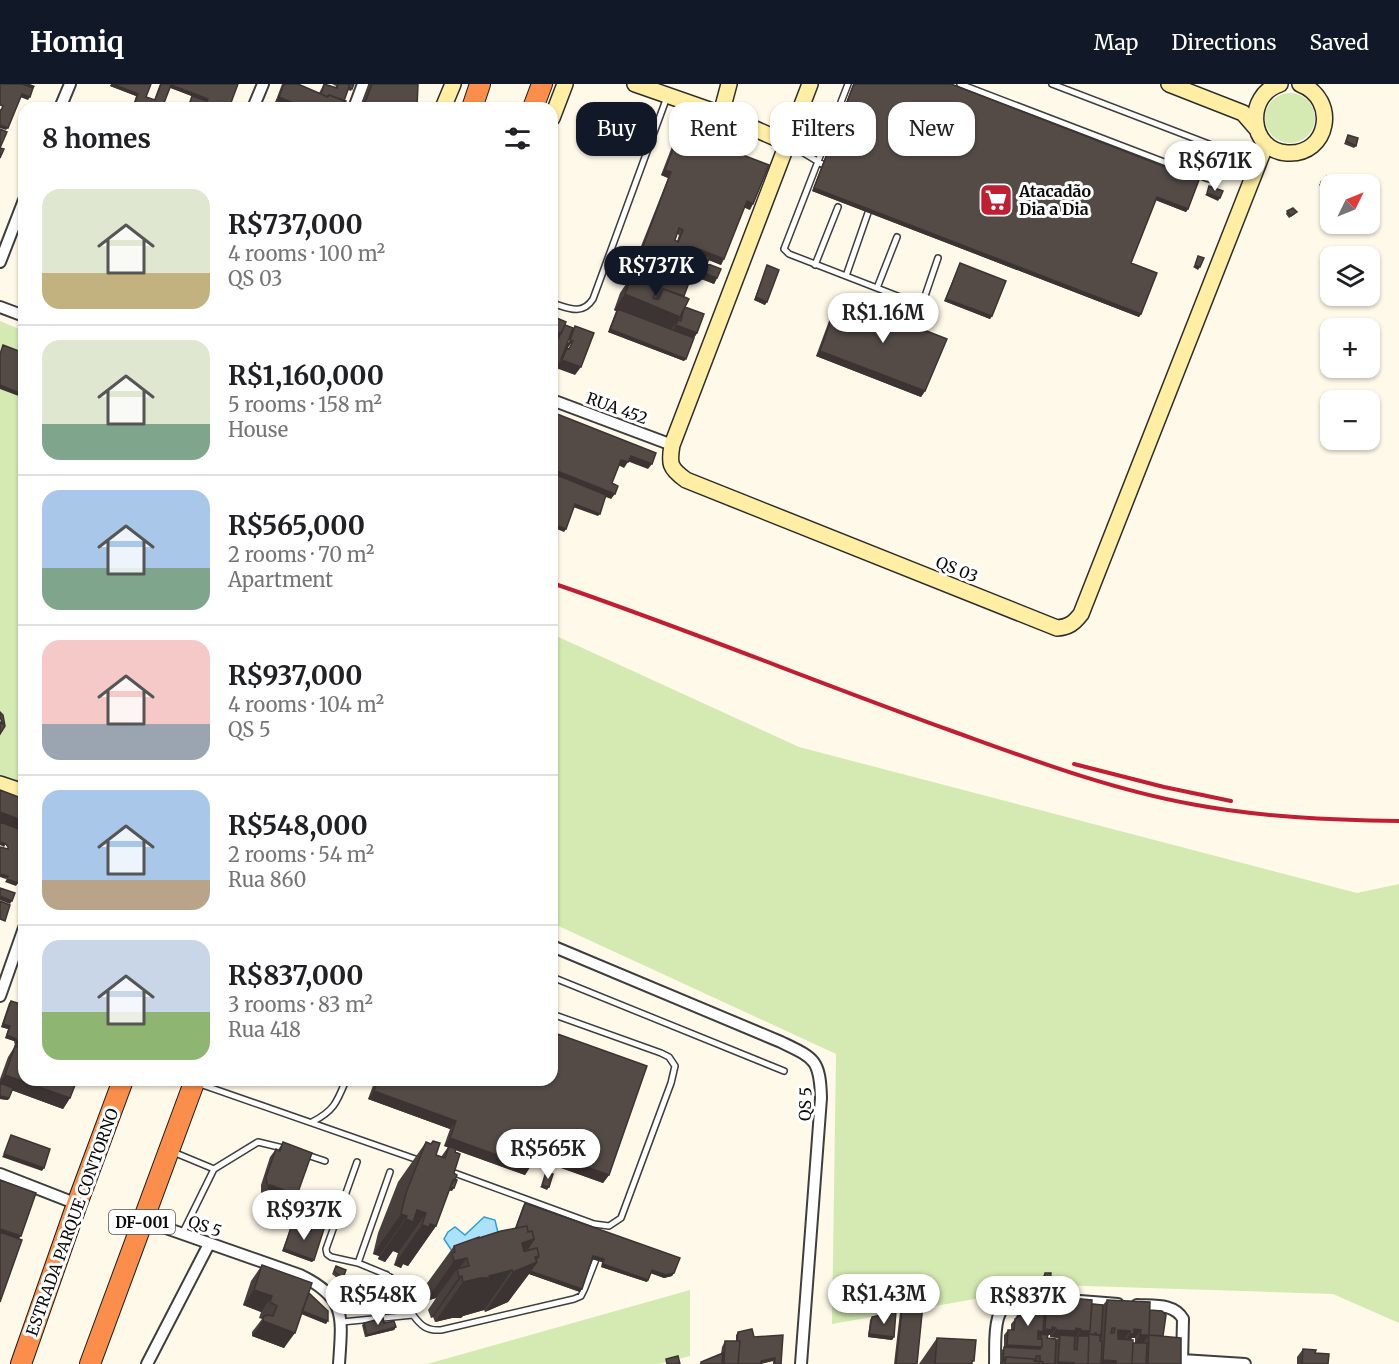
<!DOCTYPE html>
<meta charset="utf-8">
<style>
:root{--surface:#fff;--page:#f2f2f2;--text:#202124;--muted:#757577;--line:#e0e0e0;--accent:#111827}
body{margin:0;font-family:Merriweather,serif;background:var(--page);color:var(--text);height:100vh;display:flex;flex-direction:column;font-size:22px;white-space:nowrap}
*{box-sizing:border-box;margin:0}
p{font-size:20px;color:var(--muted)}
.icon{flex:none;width:33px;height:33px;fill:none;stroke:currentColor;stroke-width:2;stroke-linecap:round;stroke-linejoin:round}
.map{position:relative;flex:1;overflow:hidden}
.side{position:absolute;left:18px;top:18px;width:540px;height:984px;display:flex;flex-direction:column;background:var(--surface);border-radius:18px;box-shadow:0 2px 4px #0004}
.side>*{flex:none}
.hud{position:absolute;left:576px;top:18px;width:570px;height:54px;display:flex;gap:12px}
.needle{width:39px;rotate:47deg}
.controls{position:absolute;left:1320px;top:90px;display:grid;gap:12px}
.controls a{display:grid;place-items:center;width:60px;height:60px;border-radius:12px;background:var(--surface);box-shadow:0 2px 4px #0004;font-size:30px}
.price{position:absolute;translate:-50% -51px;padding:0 14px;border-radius:21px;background:#fff;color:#222;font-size:20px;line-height:39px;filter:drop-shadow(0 2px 3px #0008)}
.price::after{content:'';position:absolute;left:50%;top:36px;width:18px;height:14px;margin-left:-9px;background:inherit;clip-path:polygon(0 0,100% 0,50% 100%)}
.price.selected{background:var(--accent);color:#fff}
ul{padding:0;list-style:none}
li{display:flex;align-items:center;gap:18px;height:150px;padding:0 24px}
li+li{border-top:2px solid var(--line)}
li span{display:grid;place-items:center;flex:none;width:168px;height:120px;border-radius:18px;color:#555}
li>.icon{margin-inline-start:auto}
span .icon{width:72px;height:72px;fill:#fffc;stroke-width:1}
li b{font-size:26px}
h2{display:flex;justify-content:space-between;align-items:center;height:72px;padding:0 24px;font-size:26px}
.tag{padding:0 21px;border-radius:18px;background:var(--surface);box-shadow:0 2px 4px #0004;font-size:21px;line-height:54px}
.tag.selected{background:var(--accent);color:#fff}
header{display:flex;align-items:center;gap:36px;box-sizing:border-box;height:84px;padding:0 30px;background:var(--accent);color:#fff}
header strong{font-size:28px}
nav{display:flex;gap:33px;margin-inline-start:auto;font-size:21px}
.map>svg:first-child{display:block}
</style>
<header>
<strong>Homiq</strong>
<nav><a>Map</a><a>Directions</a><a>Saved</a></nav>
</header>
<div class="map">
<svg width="1399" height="1280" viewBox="0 0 1399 1280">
<rect width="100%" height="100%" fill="#fff9e9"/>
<path fill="#d4eab2" d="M1265 34a25 25 0 1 1 50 0a25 25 0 1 1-50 0Z
M0,237L24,247V705L0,696Z
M552,550L799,663L1357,809L1399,800V1239L1333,1210L1056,1201L832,1240L836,970L552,839Z
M690,1206V1272L659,1280H427Z"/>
<path fill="#abe2f9" stroke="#2f9fd3" stroke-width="1.5" d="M484,1133L495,1136L499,1153L452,1167L444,1155L448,1148L455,1143L465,1151Z"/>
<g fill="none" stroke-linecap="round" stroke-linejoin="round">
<defs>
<path id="lane" d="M848,0L784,165L789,170L913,218L922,216L925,212L938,174
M960,0L1206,94L1210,95L1215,91L1222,71V68L1214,62L1052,0
M789,60L827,83
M815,181L838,123
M846,192L870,123
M877,204L897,153
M552,219C568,224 582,232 593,215L667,13
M552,893L784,987
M197,999L421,1077
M312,1038C334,1027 337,1018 346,996
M173,1068L214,1085L258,1058L287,1065
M304,1070L325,1077
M449,1087L594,1140L609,1142L621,1134L671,999L675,982L669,973L661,969L552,930
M182,1150L214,1085
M358,1179L390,1088
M333,1215L387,1191
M413,1231C421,1242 427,1247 441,1246L574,1215L581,1212L584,1206L598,1170
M342,1238L413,1231L398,1198L387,1191L358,1179L331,1173L327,1170L326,1165L357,1078"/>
<path id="street" d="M60,24L70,0
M253,24L263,0
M354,24L363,0
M0,178L24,116
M0,223L24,232
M552,316L672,361
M552,862L781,958C814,974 820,975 821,1014L801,1280
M0,912L24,844
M0,1090L77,1120
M143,1136L300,1191C347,1214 342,1233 339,1280
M1080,1217L1118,1220
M1137,1221C1153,1222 1174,1219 1183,1235L1182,1280
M1182,1276L1245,1280
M147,1280L209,1160
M995,1280C996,1258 990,1219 1019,1214C1032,1212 1046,1215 1058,1216"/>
<path id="secondary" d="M635,0L721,30L787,59
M810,0L672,361C669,379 669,384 686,396L1057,544C1069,543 1074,539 1081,530L1266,60
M1169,0L1243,29L1256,44
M1280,0C1245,11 1248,66 1287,69C1329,72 1339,15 1300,0
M443,24L453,0
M721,30L729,0
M552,34L565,0
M0,700L24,708"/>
<path id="highway" d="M472,24L480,0
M533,24L542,0
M21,1280L77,1120L123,996
M90,1280L195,996"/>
</defs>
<use href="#lane" stroke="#3e3e3e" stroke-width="8"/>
<use href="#street" stroke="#3e3e3e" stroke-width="14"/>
<use href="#secondary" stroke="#2d2d2d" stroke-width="18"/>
<use href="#highway" stroke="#1c1c1c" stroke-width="22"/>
<use href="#lane" stroke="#fff" stroke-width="5"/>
<use href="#street" stroke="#fff" stroke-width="10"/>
<use href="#secondary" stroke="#ffeea4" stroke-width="15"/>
<use href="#highway" stroke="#fb8e4b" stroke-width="20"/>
<path stroke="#c01e33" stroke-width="4" d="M552,499C687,545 818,599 952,647C1030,675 1109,705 1191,720C1259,733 1330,736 1399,737
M1074,680L1164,703L1231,717"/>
</g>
<path fill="#48403d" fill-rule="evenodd" d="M111,0H151L146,13L154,16L160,0H238L229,24H187L192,12L170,4L164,19L171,24H132L136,12L110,2Z
M282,0H298L319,9L324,0L335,4L336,2L332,0H354L351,7L348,6L344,17L343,24H273Z
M369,0H418L417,24H360Z
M853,0H951L1188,125L1186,128L1156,116L1131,179L1141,230L1139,233L812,107Z
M680,47L750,126L744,123L721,181L709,176L707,179L717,194L714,200L692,191L684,212L685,223L697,249L694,254L684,277L608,248L616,227L614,226L620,209L626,200L668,94L661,91L676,52ZM677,150L679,151L677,157L675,156Z
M1348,51L1356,62L1354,64L1344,60Z
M1333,97L1327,104L1325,102L1323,104L1319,101L1321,98Z
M1287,127L1295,130L1289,134L1286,130Z
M960,179L992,232L990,235L944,217Z
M767,181L765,221L754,216L766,184Z
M839,213L925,307L921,313L816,272L836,218Z
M11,917L70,1014L63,1025L12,1006L8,1016L0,1015V995L8,973L15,962L14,957L5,954L8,945L1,943L9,919Z
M375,996H552L609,1091L603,1099L533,1074L530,1083L525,1091L456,1066L452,1107L449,1106L436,1142L408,1182L403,1180L401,1184L394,1181L398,1169L393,1167L385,1178L378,1175L379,1172L373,1170L378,1149L398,1098L426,1058L430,1060L433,1057L436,1071L441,1073L448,1063L444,1062L450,1045L368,1015Z
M283,1058L297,1111L292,1119L265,1109L263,1111L261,1108V1101L270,1073L276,1065L278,1066Z
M525,1119L674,1189L672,1192L664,1194L651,1189L647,1198L601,1183L602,1178L592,1175L580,1208L529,1190L508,1218L485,1228L484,1226L463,1232L461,1234H452L435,1238L433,1233L431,1234L428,1226L436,1214L426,1217L424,1209L426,1206L425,1202L454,1162L515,1144L523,1122Z
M292,1140L310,1147L313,1141L314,1176L312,1178L282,1167L291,1143Z
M262,1181L308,1210L326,1240L301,1230L284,1264L252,1252V1248L262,1235L259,1234L261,1228L243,1221L251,1197Z
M336,1182L343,1194L341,1197L332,1190Z
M1045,1189L1049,1204L1042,1203L1043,1192Z
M1047,1212L1103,1221L1107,1216L1150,1226L1163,1252L1181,1280H1001L1002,1266L1004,1264V1251L1008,1246H1011V1240L1016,1234L1017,1230L1021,1225L1030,1224L1031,1220L1034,1215H1044ZM1048,1251H1050V1253L1058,1254L1056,1256L1047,1254ZM1132,1254H1135V1259H1133L1130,1256Z
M902,1226L917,1280H894L900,1228Z
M872,1233L894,1253L892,1256L868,1253L870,1236Z
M364,1239L396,1243L394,1246L365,1253L362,1241Z
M738,1248L754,1253L781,1280H773V1277L761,1280H700L701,1278L721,1270L722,1263L725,1257H736V1251Z
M937,1254L972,1280H919Z
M1303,1265L1315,1269L1328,1280H1297V1273Z"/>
<path fill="#3b3432" d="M21,0H30L35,2L33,5Z
M112,0L138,10L136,12L110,2Z
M171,1L208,15L206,18L169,3Z
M22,10L30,13L28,16L20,13Z
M279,13L305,24H280L277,16L273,21Z
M0,41L8,44L6,46L0,44Z
M665,86L671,88L668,94L661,91Z
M814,104L1141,230L1139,233L812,107Z
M1207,109L1220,114L1218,117L1205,111Z
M1157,113L1188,125L1186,128L1155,116Z
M747,117L753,120L750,126L743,123Z
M642,165L717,194L714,200L639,171Z
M699,165L724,175L721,181L696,171V167Z
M1195,181L1200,183L1198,186L1193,183Z
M625,210L680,233L669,248L618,225L616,227L614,226Z
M756,213L767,218L765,221L754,216Z
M946,215L992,232L990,235L944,217Z
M676,241L697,249L692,257L671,249Z
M610,245L686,275L684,277L608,248Z
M556,248L561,250L555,258L552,256Z
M570,256L573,257L567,265L564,264Z
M820,267L925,307L921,313L816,272Z
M562,276L581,283L575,291L556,284Z
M552,285L557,286L553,292L552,291Z
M0,301L24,311V314L0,305Z
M631,372L652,380L648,385L627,377Z
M621,376L628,378L624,384L618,381Z
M552,385L615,410L611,415L552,392Z
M575,420L600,430L598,432L573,423Z
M552,440L566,445L564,448L552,443Z
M0,728L24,737V747L0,741Z
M0,758L6,760L4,763L0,761Z
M0,790L8,792L6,795L0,793Z
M7,795L18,799L16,802L5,798Z
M0,812L12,817L10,820L0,816Z
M3,940L10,942L8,945L1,943Z
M7,951L16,955L14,957L5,954Z
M5,991L70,1014L63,1025L0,1002V998Z
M374,1007L456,1037L450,1045L368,1015Z
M0,1012L9,1014L8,1016L0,1015Z
M450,1054L530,1083L525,1091L444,1062Z
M536,1065L609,1091L603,1099L531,1073Z
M4,1070L44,1084L42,1087L2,1073Z
M453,1096H455L454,1104L452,1107L448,1106Z
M270,1101L297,1111L292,1119L265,1109Z
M542,1101L549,1103L547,1106L540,1103Z
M417,1126L426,1129L398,1169L393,1167L385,1178L378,1175L406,1135Z
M401,1130L407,1132L379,1172L373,1170Z
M430,1140L436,1142L408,1182L403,1180L401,1184L394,1181L422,1141Z
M0,1145L21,1152L15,1160L0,1155Z
M534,1155L535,1173L539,1172L537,1178L582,1205L580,1208L529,1190L508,1218L485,1228L513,1188L512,1186L484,1226L463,1232L461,1234H452L435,1238L463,1198L522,1159Z
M284,1165L314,1176L312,1178L282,1167Z
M593,1172L604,1175L602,1178L591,1175Z
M467,1174L457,1187V1185L436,1214L426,1217L454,1177Z
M603,1180L648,1196L647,1198L601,1183Z
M652,1186L674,1189L672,1192L664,1194L650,1189Z
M462,1192L433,1233L431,1234L459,1193Z
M1044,1201H1050L1049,1204L1042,1203Z
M254,1206L272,1212L261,1228L243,1221Z
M302,1227L328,1237L326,1240L300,1229Z
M263,1237L295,1249L284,1264L252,1252Z
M396,1243L394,1246L365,1253L367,1251Z
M1052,1243L1056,1244L1050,1251L1041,1250L1039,1253H1035L1038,1247L1043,1248L1045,1245Z
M1081,1245L1076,1253L1060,1251L1058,1254L1050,1253L1056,1246Z
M1134,1245L1141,1246L1135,1254H1132L1128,1258H1124Z
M1118,1246L1130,1247L1124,1255L1113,1254Z
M1081,1247H1090L1084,1255L1078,1252L1076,1255Z
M869,1250L894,1253L892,1256L868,1253Z
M1140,1251H1149L1143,1259H1135Z
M1007,1261L1042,1263L1039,1268L1004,1266Z
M775,1274L773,1277L759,1280L761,1277Z
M1103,1276L1116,1277L1114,1280H1100Z
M1058,1278L1074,1279L1073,1280H1057Z"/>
<path fill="#544b47" stroke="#3b3432" stroke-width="1.5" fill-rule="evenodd" d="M0,0H22L33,4L30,13L22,10L8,44L0,41V26H1L3,22L0,21Z
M113,0H151L146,13L155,16L161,0H238L229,24H188L192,12L207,17L208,15L171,1L164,19L172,23L171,24H133L138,10Z
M284,0H298L328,13L329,11L346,17L343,24H305L279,13Z
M324,0L337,4L338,0H350L344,17L329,11L327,13L321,10Z
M349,0H354L352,5L349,3Z
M372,0H418L417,24H363Z
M854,0H951L1199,96L1188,125L1157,113L1131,179L1157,189L1141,230L814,104Z
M277,16L297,24H274Z
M0,45L7,48L0,64Z
M680,47L769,81L753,120L747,117L724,175L699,165L696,167L695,175L721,185L717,194L642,165L671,88L665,86ZM679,144L683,146L678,158L675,156Z
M1348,51L1358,54L1356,62L1346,57Z
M0,64L4,65L0,74Z
M1327,92L1333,97L1329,101L1327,99L1324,101L1321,98Z
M1209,102L1223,107L1220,114L1207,109Z
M1293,124L1297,128L1291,132L1287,127Z
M640,168L693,188L684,212L663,205L656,215L653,214L658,202L634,193H631L628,198Z
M697,168L710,173L707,179L695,175Z
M1198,172L1204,174L1200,183L1195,181Z
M960,179L1006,197L992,232L946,215Z
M767,181L779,186L767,218L756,213Z
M631,193H634L658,202L653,214L659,215L663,205L687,214L689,215L680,233L625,210Z
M839,213L947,255L925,307L820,267Z
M685,223L704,230L697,249L676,241L678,236L681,237L683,228Z
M618,225L694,254L686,275L610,245Z
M552,232L566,238L561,250L556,248L553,254L556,255L554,259L557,260L552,273Z
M565,241L573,244L557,286L552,285V273L556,259Z
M575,242L594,249L581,283L562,276L567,264L569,265L573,257L570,256Z
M3,261L24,269V311L0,301V270Z
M552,328L656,369L652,380L631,372L628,378L621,376L612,399L618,402L615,410L552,385Z
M552,389L606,411L600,430L575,420L566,445L552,440Z
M0,628L3,631L5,642L0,650V638L3,640L0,633Z
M0,706L24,715V737L0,728Z
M0,738L24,747V758L21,767L24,768V784L18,799L7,795L8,792L0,790V763L8,765V763L6,760L0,758Z
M0,804L15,809L12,817L0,812Z
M0,817L10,821L5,837L0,835Z
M11,917L24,921V955L21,954L17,959L16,955L7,951L10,942L3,940Z
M552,948L647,982L609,1091L536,1065L530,1083L450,1054L456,1037L374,1007L378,996H552Z
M21,954L24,955V996H77L70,1014L5,991L15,962L18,963Z
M0,999L13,1004L9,1014L0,1012Z
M11,1051L50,1065L44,1084L4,1070Z
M433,1057L440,1059L436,1071L445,1074L449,1062L456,1065L455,1068L460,1070L454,1089L457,1091L455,1096H453L436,1142L430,1140L429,1143L422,1141L426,1129L417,1126L413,1138L406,1135L407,1132L401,1130L406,1109L426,1058L431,1060Z
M283,1058L312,1069L297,1111L270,1101L269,1103L267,1100L266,1093L276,1065L280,1067Z
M546,1088L553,1090L549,1103L542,1101Z
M455,1095L457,1096L454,1104L450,1103Z
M0,1096L36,1109L21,1152L0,1145Z
M525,1119L680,1174L674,1189L666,1191L652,1186L648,1196L603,1180L604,1175L593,1172L582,1205L530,1187L537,1178L536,1176L539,1172L537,1164L526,1167L534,1155L532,1147L528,1148L527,1142L516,1144Z
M292,1140L311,1147L313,1141L324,1145L314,1176L284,1165Z
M527,1142L528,1148L532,1147L534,1155L522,1159L524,1167L537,1164L539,1172L535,1173L537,1178L513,1188L512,1186L489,1192L490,1194H480L463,1198L462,1192L459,1193L457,1185L469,1182L467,1174L454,1177L452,1169L455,1168L454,1162L479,1153V1154L501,1147Z
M0,1148L22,1156L0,1218Z
M262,1181L312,1199L295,1249L263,1237V1233L267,1231L273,1232L277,1222L270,1218L272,1212L254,1206Z
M336,1182L346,1186L343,1194L334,1187Z
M1045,1189H1051L1050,1201H1044Z
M309,1209L328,1227V1237L302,1227Z
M1047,1212L1092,1216L1090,1247H1081V1245L1076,1244L1075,1247L1056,1246V1244L1052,1243V1246L1045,1245Z
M1034,1215L1045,1216L1043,1248L1038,1247V1255H1042V1263L1007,1261L1008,1246H1014L1015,1235L1020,1231L1021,1225L1034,1224Z
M1107,1216L1150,1218L1149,1251H1140L1141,1246L1134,1245V1250H1130V1247L1118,1246V1255L1133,1256L1132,1280H1116V1277L1103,1276ZM1112,1244H1115L1114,1249H1111Z
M923,1220L917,1280H896L902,1226Z
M1092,1220L1103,1221L1101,1254H1100V1251H1096V1249H1095V1251L1088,1250L1086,1252L1090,1247Z
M1150,1226L1162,1227L1166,1231L1163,1252L1149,1251Z
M896,1227L894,1253L869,1250L872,1233Z
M383,1234L384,1239L394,1237L396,1243L367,1251L364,1239Z
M752,1245L754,1253L783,1251L781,1280H775V1274L761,1277V1280H738L740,1257H737L738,1248Z
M1041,1250L1048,1251L1047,1254L1056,1255L1055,1280H1043V1278L1040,1277V1272H1036V1277H1034V1275L1006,1273L1003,1277L1004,1263L1040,1265L1042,1263V1255H1041Z
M1088,1250L1100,1251V1257H1102L1101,1280H1088L1089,1252H1088Z
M1060,1251L1075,1252L1074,1265L1077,1266L1078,1252H1089L1088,1280H1074V1279L1058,1278Z
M1149,1251L1181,1254V1280H1148Z
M937,1254L976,1256L974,1277H972V1280H935Z
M725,1257H740L738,1280H724Z
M1133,1259H1147L1146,1280H1132Z
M1303,1265L1316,1266L1315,1269L1329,1270L1328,1280H1302Z
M723,1269L722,1280H701V1278Z
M678,1272L680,1280H667L666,1275Z
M1006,1273L1034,1275V1277L1043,1278V1280H1005Z"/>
<defs>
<symbol id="supermarket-square" viewBox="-11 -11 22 22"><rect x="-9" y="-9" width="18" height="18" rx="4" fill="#c01e33" stroke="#fff"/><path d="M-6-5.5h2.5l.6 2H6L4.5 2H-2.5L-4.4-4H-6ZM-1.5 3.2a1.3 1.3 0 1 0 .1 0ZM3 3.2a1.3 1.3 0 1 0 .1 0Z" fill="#fff"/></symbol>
</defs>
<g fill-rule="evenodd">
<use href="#supermarket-square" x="977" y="97" width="38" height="38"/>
</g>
<g text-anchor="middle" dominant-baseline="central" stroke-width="6" stroke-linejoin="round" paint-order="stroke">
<rect fill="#fff" stroke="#545454" stroke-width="1.5" x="109" y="1126" width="66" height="24" rx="4.5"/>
<g font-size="15" font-weight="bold" fill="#0b0b0b">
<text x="142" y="1138">DF-001</text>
</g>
<g font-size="16" font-weight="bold" fill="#0b0b0b" stroke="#fff" text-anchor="start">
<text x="1019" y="107">Atacadão<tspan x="1019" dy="18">Dia a Dia</tspan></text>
</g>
<g font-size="16" fill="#0b0b0b" stroke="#fff">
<text transform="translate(617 324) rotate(20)">RUA 452</text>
<text transform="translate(957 485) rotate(22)">QS 03</text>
<text transform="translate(805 1020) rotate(-88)">QS 5</text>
<text transform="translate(72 1138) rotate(-70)">ESTRADA PARQUE CONTORNO</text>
<text transform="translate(205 1142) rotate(19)">QS 5</text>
</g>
</g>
</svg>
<div class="controls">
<a><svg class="needle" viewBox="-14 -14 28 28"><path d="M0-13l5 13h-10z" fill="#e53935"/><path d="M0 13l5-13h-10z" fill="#757577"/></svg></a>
<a><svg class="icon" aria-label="layers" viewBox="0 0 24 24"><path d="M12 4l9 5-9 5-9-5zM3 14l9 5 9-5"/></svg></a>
<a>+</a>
<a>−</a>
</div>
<b class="price" style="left:1215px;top:108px">R$671K</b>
<b class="price selected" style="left:656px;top:213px">R$737K</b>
<b class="price" style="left:883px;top:260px">R$1.16M</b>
<b class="price" style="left:548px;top:1096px">R$565K</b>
<b class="price" style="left:304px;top:1157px">R$937K</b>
<b class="price" style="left:884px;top:1241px">R$1.43M</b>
<b class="price" style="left:378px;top:1242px">R$548K</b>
<b class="price" style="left:1028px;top:1243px">R$837K</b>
<div class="hud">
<a class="tag selected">Buy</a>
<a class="tag">Rent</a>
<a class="tag">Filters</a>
<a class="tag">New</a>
</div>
<section class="side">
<h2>8 homes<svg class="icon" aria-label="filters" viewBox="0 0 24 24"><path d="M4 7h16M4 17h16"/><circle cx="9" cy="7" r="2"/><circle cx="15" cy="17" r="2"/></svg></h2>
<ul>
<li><span style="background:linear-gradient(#dfe7d0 70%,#c2b280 0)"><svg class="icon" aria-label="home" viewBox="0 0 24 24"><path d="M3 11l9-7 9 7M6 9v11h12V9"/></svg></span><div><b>R$737,000</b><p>4 rooms · 100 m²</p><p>QS 03</p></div></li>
<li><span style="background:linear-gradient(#dfe7d0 70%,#7fa58c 0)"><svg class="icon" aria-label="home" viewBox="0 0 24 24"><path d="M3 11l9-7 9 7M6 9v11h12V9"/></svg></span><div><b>R$1,160,000</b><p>5 rooms · 158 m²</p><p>House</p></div></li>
<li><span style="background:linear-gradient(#a9c7e8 65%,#7fa58c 0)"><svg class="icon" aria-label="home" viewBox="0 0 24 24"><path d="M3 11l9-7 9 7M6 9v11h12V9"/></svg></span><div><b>R$565,000</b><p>2 rooms · 70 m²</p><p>Apartment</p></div></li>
<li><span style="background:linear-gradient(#f6c9c9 70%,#9aa5b1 0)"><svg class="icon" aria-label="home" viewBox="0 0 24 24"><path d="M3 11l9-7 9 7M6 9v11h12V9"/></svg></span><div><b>R$937,000</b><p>4 rooms · 104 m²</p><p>QS 5</p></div></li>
<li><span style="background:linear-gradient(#a9c7e8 75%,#b9a48a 0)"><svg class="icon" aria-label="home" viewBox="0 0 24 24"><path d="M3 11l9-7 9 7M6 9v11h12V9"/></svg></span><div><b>R$548,000</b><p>2 rooms · 54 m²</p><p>Rua 860</p></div></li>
<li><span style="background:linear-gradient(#c9d6e8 60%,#8fb573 0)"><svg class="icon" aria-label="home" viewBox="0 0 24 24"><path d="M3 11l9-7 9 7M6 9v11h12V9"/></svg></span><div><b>R$837,000</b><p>3 rooms · 83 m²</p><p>Rua 418</p></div></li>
</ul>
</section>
</div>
